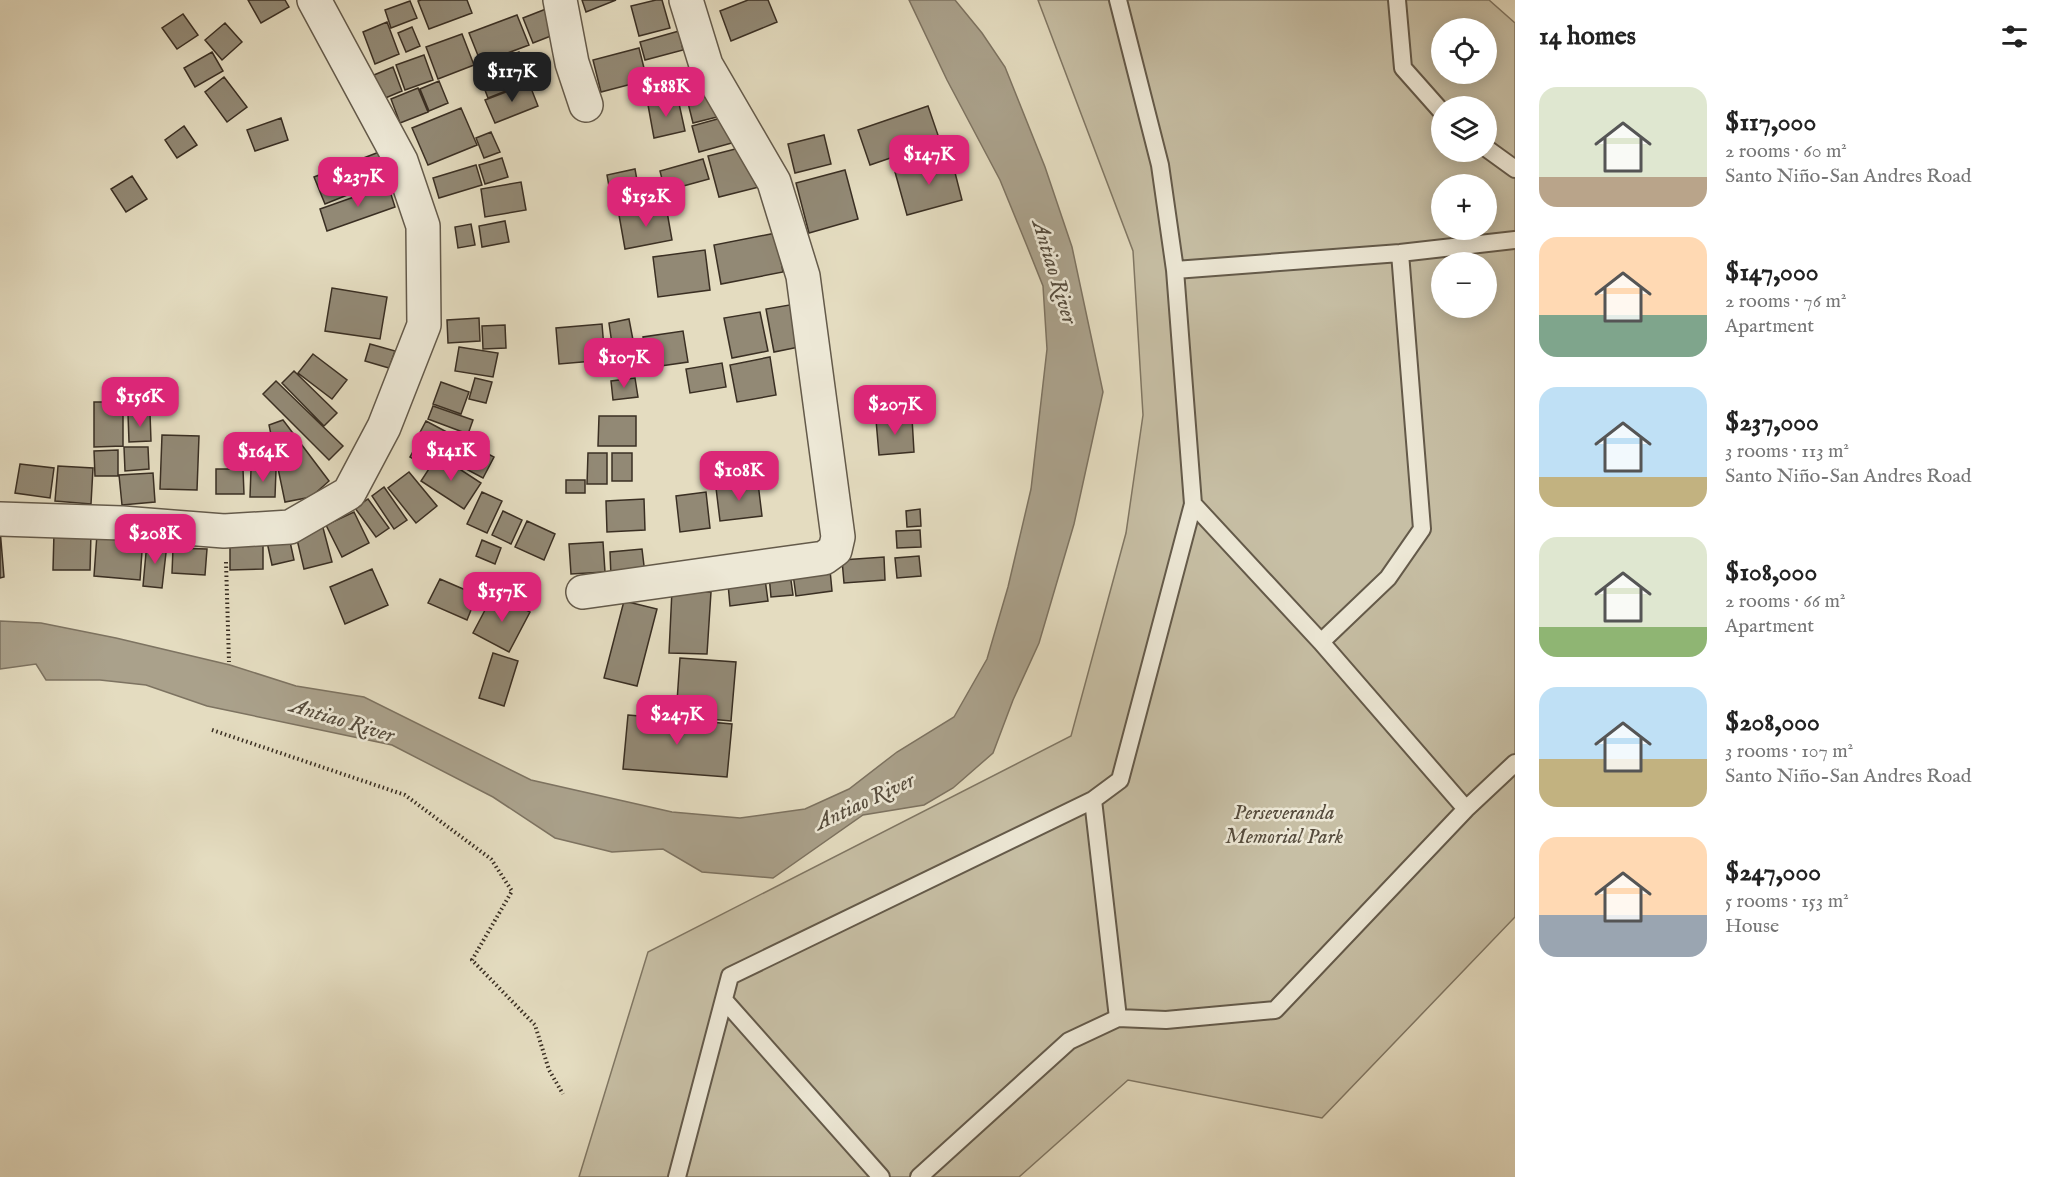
<!DOCTYPE html>
<meta charset="utf-8">
<style>
:root{--surface:#fff;--page:#f2f2f2;--text:#222;--muted:#767676;--accent:#db2777}
body{margin:0;font-family:"IM FELL English",serif;background:var(--page);color:var(--text);height:100vh;display:flex;flex-direction:column;font-size:22px;white-space:nowrap}
*{box-sizing:border-box;margin:0}
p{font-size:20px;color:var(--muted)}
.icon{flex:none;width:33px;height:33px;fill:none;stroke:currentColor;stroke-width:2;stroke-linecap:round;stroke-linejoin:round}
.map{position:relative;flex:1;overflow:hidden}
.drawer{display:flex;flex-direction:column;background:var(--surface);width:540px}
.drawer>*{flex:none}
.controls{position:absolute;left:1431px;top:18px;display:grid;gap:12px}
.controls a{display:grid;place-items:center;width:66px;height:66px;border-radius:50%;background:var(--surface);box-shadow:0 3px 15px #0003;font-size:30px}
.price{position:absolute;translate:-50% -51px;padding:0 14px;border-radius:12px;background:var(--accent);color:#fff;font-size:20px;line-height:39px;filter:drop-shadow(0 2px 3px #0008)}
.price::after{content:'';position:absolute;left:50%;top:36px;width:18px;height:14px;margin-left:-9px;background:inherit;clip-path:polygon(0 0,100% 0,50% 100%)}
.price.selected{background:#222;color:#fff}
ul{padding:0;list-style:none}
li{display:flex;align-items:center;gap:18px;height:150px;padding:0 24px}
li span{display:grid;place-items:center;flex:none;width:168px;height:120px;border-radius:18px;color:#555}
li>.icon{margin-inline-start:auto}
span .icon{width:72px;height:72px;fill:#fffc;stroke-width:1}
li b{font-size:26px}
h2{display:flex;justify-content:space-between;align-items:center;height:72px;padding:0 24px;font-size:26px}
main{display:flex;flex:1;min-height:0}
.map>svg:first-child{display:block}
</style>
<main>
<div class="map">
<svg width="1515" height="1177" viewBox="0 0 1515 1177">
<rect width="100%" height="100%" fill="#e4dcc0"/>
<filter id="stains"><feTurbulence type="fractalNoise" baseFrequency=".00333" numOctaves="4"/><feColorMatrix values="0 0 0 0 .2 0 0 0 0 .09 0 0 0 0 .02 0 0 0 .5 -.17"/></filter>
<radialGradient id="worn" r=".72"><stop offset=".6" stop-color="#630" stop-opacity="0"/><stop offset="1" stop-color="#630" stop-opacity=".3"/></radialGradient>
<path fill="#c7bfa5" stroke="#807764" stroke-width="1.5" fill-rule="evenodd" d="M1038,0H1489L1515,23V917L1322,1118L1128,1080L1019,1177H579L648,952L1071,736L1126,533L1143,415L1133,251ZM1442,28H1486V74H1442ZM1442,106H1486V152H1442ZM1442,184H1486V230H1442ZM1442,262H1486V308H1442Z"/>
<path fill="#aaa18b" stroke="#7d7361" stroke-width="1.5" d="M909,0H955L982,33L1005,67L1045,167L1072,247L1103,392L1074,524L1039,643L1013,700L993,753L953,788L924,805L863,815L773,878L702,872L663,849L612,852L555,838L493,797L392,745L207,706L146,685L100,680H46L36,664L0,669V621L41,623L116,638L230,665L296,686L364,697L531,780L672,812L740,818L805,809L849,789L897,752L954,717L987,659L1008,587L1031,489L1047,349L1043,286L1027,246L1000,180L947,80Z"/>
<path fill="#928975" stroke="#3a2f23" stroke-width="1.5" d="M248,0H285L289,7L261,23Z
M421,0H467L472,13L429,29L418,1Z
M582,0H616L586,12Z
M656,0H662L670,28L639,36L631,6Z
M748,0H768L777,22L731,41L720,11Z
M410,1L417,18L391,28L385,10Z
M551,7L561,32L533,43L523,18Z
M183,14L198,35L177,49L162,28Z
M517,15L529,45L481,63L469,33Z
M387,22L399,54L375,64L363,32Z
M225,23L242,42L222,60L205,40Z
M412,27L420,46L406,52L398,33Z
M679,31L683,50L645,60L640,42Z
M462,34L474,65L438,79L426,47Z
M639,48L647,80L601,92L593,60Z
M212,52L223,71L195,87L184,68Z
M519,52L531,81L488,98L477,69Z
M424,55L433,80L405,90L396,65Z
M393,67L402,91L383,99L374,75Z
M224,77L247,107L227,122L205,92Z
M439,81L448,103L429,111L420,89Z
M529,83L538,106L495,123L485,100Z
M418,88L428,112L400,123L391,99Z
M715,92L721,116L693,123L687,99Z
M678,99L685,131L654,138L648,105Z
M928,106L940,141L870,165L858,130Z
M461,108L477,145L428,165L412,128Z
M732,115L739,141L699,152L692,126Z
M281,118L288,140L255,151L247,130Z
M184,126L197,145L177,158L165,140Z
M491,132L500,152L484,158L476,138Z
M824,135L831,164L795,173L788,144Z
M747,146L759,187L719,197L708,156Z
M387,149L397,175L325,204L314,177Z
M951,157L962,200L907,215L895,172Z
M502,158L508,177L485,184L479,165Z
M703,159L709,179L665,191L660,171Z
M476,165L482,185L439,198L433,178Z
M635,169L638,186L610,192L607,175Z
M845,170L858,219L809,233L796,183Z
M132,176L147,199L126,212L111,189Z
M521,182L526,210L485,217L481,189Z
M653,184L657,198L623,208L620,194Z
M388,185L395,207L327,231L320,209Z
M666,206L672,240L625,249L619,215Z
M505,221L509,242L482,247L479,226Z
M471,224L475,245L458,248L455,227Z
M776,233L783,272L721,284L714,245Z
M705,250L710,290L658,297L653,257Z
M332,288L387,297L380,339L325,331Z
M801,303L809,345L774,352L766,309Z
M760,312L768,351L732,358L724,318Z
M479,318L480,341L448,343L447,320Z
M629,319L633,340L612,344L609,323Z
M602,324L605,360L559,364L556,328Z
M505,325L506,348L483,349L482,326Z
M683,331L688,362L647,368L643,337Z
M370,344L395,351L389,368L365,361Z
M632,346L635,371L614,374L610,349Z
M459,347L498,353L493,377L455,371Z
M313,354L347,380L332,399L298,373Z
M770,357L776,395L737,402L730,365Z
M722,363L726,387L690,393L686,369Z
M294,371L337,413L324,426L282,383Z
M475,378L492,382L486,403L469,399Z
M635,378L638,397L613,400L611,381Z
M276,381L343,446L329,460L263,394Z
M441,382L469,392L461,414L433,404Z
M94,402H123V446L94,447Z
M433,406L473,420L468,434L428,419Z
M150,413L151,441L129,442L128,414Z
M599,416H636V446H598Z
M912,418L914,452L879,455L876,420Z
M283,420L329,481L311,497L285,502L269,425Z
M426,421L494,457L483,478L415,442Z
M162,435L199,436L197,490L160,489Z
M416,446L431,455L425,466L410,457Z
M124,447H148L149,469L125,471Z
M118,450V476H95L94,451Z
M588,453H607V484H587Z
M612,453H632V481H612Z
M438,455L481,483L464,509L421,481Z
M20,464L54,468L50,498L15,493Z
M58,466L93,468L91,504L55,501Z
M216,469H243L244,494H216Z
M251,469L276,470L275,497H250Z
M409,472L437,506L416,523L388,488Z
M153,473L155,502L122,505L119,475Z
M566,480H585V493H566Z
M758,483L762,516L720,521L716,488Z
M384,487L407,520L394,529L372,496Z
M482,492L502,501L487,533L467,524Z
M706,492L710,528L680,532L676,496Z
M368,499L389,528L376,537L355,508Z
M644,499L645,530L607,532L606,501Z
M920,509L921,526L907,527L906,511Z
M503,511L522,520L511,544L492,535Z
M354,512L369,543L342,557L326,525Z
M527,521L555,534L544,560L515,547Z
M322,524L332,562L304,569L295,531Z
M0,529L4,577L0,578Z
M920,530L921,547L897,548L896,531Z
M54,532L91,533L90,570H53Z
M97,534L143,537L140,580L94,576Z
M289,537L294,560L272,565L267,542Z
M482,540L501,548L495,564L476,556Z
M147,542L167,544L162,588L143,586Z
M603,542L605,572L571,574L569,544Z
M230,543H263V569L230,570Z
M173,548L207,549L205,575L172,573Z
M642,549L645,574L611,577L610,552Z
M919,556L921,576L897,578L895,558Z
M884,557L885,580L844,583L842,560Z
M372,569L388,605L345,624L330,587Z
M830,570L832,591L796,596L793,574Z
M790,573L793,595L771,597L769,575Z
M440,579L477,595L467,620L428,603Z
M765,579L768,601L730,606L728,584Z
M672,590L711,592L707,654L669,653Z
M494,593L530,612L509,652L473,633Z
M624,601L657,609L637,686L604,678Z
M493,653L518,661L504,706L479,698Z
M680,658L736,662L731,721L676,716Z
M628,715L732,724L727,777L623,769Z"/>
<g fill="none" stroke-linecap="round" stroke-linejoin="round">
<defs>
<path id="service" d="M1397,0L1403,68L1442,112
M1486,148L1515,169
M1175,270L1400,253L1515,240
M1193,504L1321,642L1466,809
M1321,642L1388,578L1422,529L1400,253
M1093,800L1118,1018
M724,1000L881,1177
M677,1177L730,976L1093,800L1120,780L1193,504L1175,270L1160,165L1118,0
M919,1177L1069,1041L1118,1018L1166,1020L1275,1010L1466,809L1515,763"/>
<path id="minor" d="M560,0L572,63L586,105
M583,592L824,558L835,550L838,537L803,276L774,182L706,65L686,0"/>
<path id="tertiary" d="M0,519L122,523L224,531L290,527L349,493L384,427L424,325L423,226L401,161L314,0"/>
</defs>
<use href="#service" stroke="#645a4a" stroke-width="20"/>
<use href="#minor" stroke="#645a4a" stroke-width="36"/>
<use href="#tertiary" stroke="#645a4a" stroke-width="36"/>
<path stroke="#3a2f23" stroke-width="4" stroke-dasharray="1.5 3" stroke-linecap="butt" d="M226,562L229,662
M212,730L405,795L491,859L512,891L472,960L535,1025L549,1070L563,1094"/>
<use href="#service" stroke="#ede8d6" stroke-width="16"/>
<use href="#minor" stroke="#ede8d6" stroke-width="33"/>
<use href="#tertiary" stroke="#ede8d6" stroke-width="33"/>
</g>
<g text-anchor="middle" dominant-baseline="central" stroke-width="5" stroke-linejoin="round" paint-order="stroke">
<g font-size="21" font-style="italic" fill="#564c3d" stroke="#ede8d6">
<text x="1284" y="813">Perseveranda<tspan x="1284" dy="24">Memorial Park</tspan></text>
</g>
<g font-size="22" font-style="italic" fill="#564c3d" stroke="#ede8d6">
<text transform="translate(1054 272) rotate(73)">Antiao River</text>
<text transform="translate(342 721) rotate(17)">Antiao River</text>
<text transform="translate(865 802) rotate(-25)">Antiao River</text>
</g>
</g>
<rect width="100%" height="100%" filter="url(#stains)"/>
<rect width="100%" height="100%" fill="url(#worn)"/>
</svg>
<div class="controls">
<a><svg class="icon" aria-label="locate" viewBox="0 0 24 24"><circle cx="12" cy="12" r="6"/><path d="M12 2v4M12 18v4M2 12h4M18 12h4"/></svg></a>
<a><svg class="icon" aria-label="layers" viewBox="0 0 24 24"><path d="M12 4l9 5-9 5-9-5zM3 14l9 5 9-5"/></svg></a>
<a>+</a>
<a>−</a>
</div>
<b class="price selected" style="left:512px;top:103px">$117K</b>
<b class="price" style="left:666px;top:118px">$188K</b>
<b class="price" style="left:929px;top:186px">$147K</b>
<b class="price" style="left:358px;top:208px">$237K</b>
<b class="price" style="left:646px;top:228px">$152K</b>
<b class="price" style="left:624px;top:389px">$107K</b>
<b class="price" style="left:140px;top:428px">$156K</b>
<b class="price" style="left:895px;top:436px">$207K</b>
<b class="price" style="left:451px;top:482px">$141K</b>
<b class="price" style="left:263px;top:483px">$164K</b>
<b class="price" style="left:739px;top:502px">$108K</b>
<b class="price" style="left:155px;top:565px">$208K</b>
<b class="price" style="left:502px;top:623px">$157K</b>
<b class="price" style="left:677px;top:746px">$247K</b>
</div>
<section class="drawer">
<h2>14 homes<svg class="icon" aria-label="filters" viewBox="0 0 24 24"><path d="M4 7h16M4 17h16"/><circle cx="9" cy="7" r="2"/><circle cx="15" cy="17" r="2"/></svg></h2>
<ul>
<li><span style="background:linear-gradient(#dfe7d0 75%,#b9a48a 0)"><svg class="icon" aria-label="home" viewBox="0 0 24 24"><path d="M3 11l9-7 9 7M6 9v11h12V9"/></svg></span><div><b>$117,000</b><p>2 rooms · 60 m²</p><p>Santo Niño-San Andres Road</p></div></li>
<li><span style="background:linear-gradient(#ffd9b3 65%,#7fa58c 0)"><svg class="icon" aria-label="home" viewBox="0 0 24 24"><path d="M3 11l9-7 9 7M6 9v11h12V9"/></svg></span><div><b>$147,000</b><p>2 rooms · 76 m²</p><p>Apartment</p></div></li>
<li><span style="background:linear-gradient(#bfe0f5 75%,#c2b280 0)"><svg class="icon" aria-label="home" viewBox="0 0 24 24"><path d="M3 11l9-7 9 7M6 9v11h12V9"/></svg></span><div><b>$237,000</b><p>3 rooms · 113 m²</p><p>Santo Niño-San Andres Road</p></div></li>
<li><span style="background:linear-gradient(#dfe7d0 75%,#8fb573 0)"><svg class="icon" aria-label="home" viewBox="0 0 24 24"><path d="M3 11l9-7 9 7M6 9v11h12V9"/></svg></span><div><b>$108,000</b><p>2 rooms · 66 m²</p><p>Apartment</p></div></li>
<li><span style="background:linear-gradient(#bfe0f5 60%,#c2b280 0)"><svg class="icon" aria-label="home" viewBox="0 0 24 24"><path d="M3 11l9-7 9 7M6 9v11h12V9"/></svg></span><div><b>$208,000</b><p>3 rooms · 107 m²</p><p>Santo Niño-San Andres Road</p></div></li>
<li><span style="background:linear-gradient(#ffd9b3 65%,#9aa5b1 0)"><svg class="icon" aria-label="home" viewBox="0 0 24 24"><path d="M3 11l9-7 9 7M6 9v11h12V9"/></svg></span><div><b>$247,000</b><p>5 rooms · 153 m²</p><p>House</p></div></li>
</ul>
</section>
</main>
